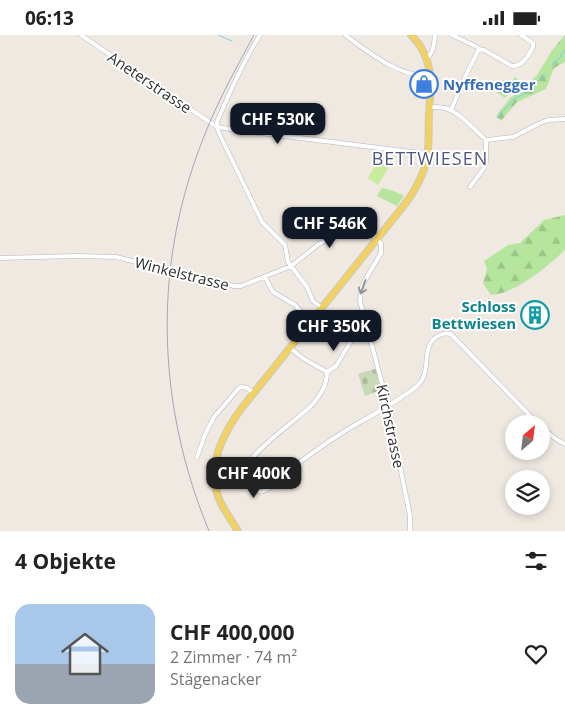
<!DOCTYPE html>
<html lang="de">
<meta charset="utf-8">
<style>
:root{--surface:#fff;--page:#f2f2f2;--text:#222;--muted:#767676;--accent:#111827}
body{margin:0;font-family:"Open Sans",sans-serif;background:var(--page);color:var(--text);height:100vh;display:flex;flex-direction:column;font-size:19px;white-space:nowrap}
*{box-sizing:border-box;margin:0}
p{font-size:16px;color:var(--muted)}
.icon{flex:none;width:28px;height:28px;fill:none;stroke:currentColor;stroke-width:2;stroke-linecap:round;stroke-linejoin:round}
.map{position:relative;height:496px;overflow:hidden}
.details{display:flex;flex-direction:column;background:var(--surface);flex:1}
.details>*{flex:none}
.needle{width:32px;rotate:28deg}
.fabs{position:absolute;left:505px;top:380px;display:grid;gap:10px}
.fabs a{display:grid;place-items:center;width:45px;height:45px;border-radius:50%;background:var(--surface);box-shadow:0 2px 8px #0003;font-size:25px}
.price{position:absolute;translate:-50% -42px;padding:0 11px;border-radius:10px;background:var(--accent);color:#fff;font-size:16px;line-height:32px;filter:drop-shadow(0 1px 2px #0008)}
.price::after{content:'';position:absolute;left:50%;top:30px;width:15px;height:11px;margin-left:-8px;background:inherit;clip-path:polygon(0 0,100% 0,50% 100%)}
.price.current{background:#222;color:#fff}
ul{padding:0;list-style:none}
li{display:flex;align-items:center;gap:15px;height:125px;padding:0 15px}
li span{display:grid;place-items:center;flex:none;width:140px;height:100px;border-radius:15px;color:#555}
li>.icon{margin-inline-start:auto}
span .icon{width:60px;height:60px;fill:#fffc;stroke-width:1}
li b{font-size:21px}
h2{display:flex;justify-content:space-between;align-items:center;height:60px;padding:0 15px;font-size:21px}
.status{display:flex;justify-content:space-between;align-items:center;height:35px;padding:0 25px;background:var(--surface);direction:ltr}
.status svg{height:14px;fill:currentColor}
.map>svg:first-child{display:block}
</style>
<div class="status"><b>06:13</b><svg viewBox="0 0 49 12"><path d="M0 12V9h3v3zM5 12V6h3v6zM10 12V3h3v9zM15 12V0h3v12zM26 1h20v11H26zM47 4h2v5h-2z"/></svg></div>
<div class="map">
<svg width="565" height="496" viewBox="0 0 565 496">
<defs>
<pattern id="forest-firs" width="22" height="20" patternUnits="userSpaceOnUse" patternTransform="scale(1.25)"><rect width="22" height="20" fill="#b6e59e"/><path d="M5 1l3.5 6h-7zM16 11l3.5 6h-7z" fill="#9dc588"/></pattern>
<pattern id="cemetery-stones" width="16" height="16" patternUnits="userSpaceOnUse" patternTransform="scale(1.25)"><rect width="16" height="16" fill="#c8d9b8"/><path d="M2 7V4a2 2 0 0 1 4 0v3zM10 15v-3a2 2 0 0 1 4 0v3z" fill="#acbb9e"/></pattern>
</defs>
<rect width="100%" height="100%" fill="#efe9e1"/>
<path fill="url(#forest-firs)" d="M565,0V27L554,33L546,54L517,67L501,86L496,81L510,63L526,51L537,40L553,14Z
M565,180V215C548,231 515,259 491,260L483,248L487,234L484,226L508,210L520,208L544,185Z"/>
<path fill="url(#cemetery-stones)" d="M374,334L376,335L381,355L365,361L358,339Z"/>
<path fill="#b6e59e" d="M515,42L521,47L523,46L524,47V51L511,54L505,63L496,57L503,45L510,49Z
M382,153L394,156L404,161L397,171L377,161Z"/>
<path fill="#c9ec9a" d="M380,122L391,128L378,150L368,143Z"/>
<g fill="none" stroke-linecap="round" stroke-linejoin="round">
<path stroke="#75cff0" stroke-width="1" d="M218,0L232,6
M552,31L553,28L560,23L562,18L565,15
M497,83L514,64L531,55L534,49L540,44L547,40"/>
<defs>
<path id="street" d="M81,0L217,92L219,98L262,187L285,210L288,227L307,252L313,266L322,273
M345,0C371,19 397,40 430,42
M452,0L477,12L479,14
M426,23C434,19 434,8 435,0
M429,72C435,72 440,72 445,73C460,77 474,95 486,105L513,102L538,89L548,85L565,84
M451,75L465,42L479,14L484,15L512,31C522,32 529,20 533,12V8L521,0
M217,92L260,98L428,119
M217,92V87C230,56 242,29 260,0
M470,152L484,133L486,127V105
M0,223L77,221L116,222L234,251H241L291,231L319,209L330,203L358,196L376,202L381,209V218L364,247L361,256L360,266L388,371L410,481V496
M265,242L273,257L295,270L303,279L302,281L295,289
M290,313L304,324L327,337L336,331L359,293L362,289H365
M327,337C327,351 320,361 310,372C298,383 248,420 245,434C244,437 245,438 246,441L260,457C271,456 290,435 300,427C319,413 339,399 360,387C375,379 389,371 403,361C408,358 414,354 418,350C433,336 419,308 440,300C444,298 447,298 451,299L538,389
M541,392L556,404L565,409
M197,422L206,397L214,382L239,353L242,352L247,353L254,358"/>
<path id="primary" d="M238,496C230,483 219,469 216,454C209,426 225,396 241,374L405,169C414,157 422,143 426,128C430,113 428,95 429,79C430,63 432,45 428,29C425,17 419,8 411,0"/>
</defs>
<use href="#street" stroke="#b4b7c1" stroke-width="5"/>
<use href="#primary" stroke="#c9c9c9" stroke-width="8"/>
<use href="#street" stroke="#fff" stroke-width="4"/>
<use href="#primary" stroke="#f2d163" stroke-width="6"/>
<path stroke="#a3a6b8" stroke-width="1" d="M209,496C158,373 152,238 200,112C214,73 234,37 254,0"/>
</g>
<defs><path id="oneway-shaft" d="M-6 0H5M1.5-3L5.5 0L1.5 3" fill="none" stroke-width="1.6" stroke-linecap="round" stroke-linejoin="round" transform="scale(1.25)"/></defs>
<use stroke="#969696" href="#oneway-shaft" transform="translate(363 252) rotate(109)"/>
<defs>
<symbol id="shop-ring" viewBox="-11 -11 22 22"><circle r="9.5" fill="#fff" stroke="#3f7fe0" stroke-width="1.5"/><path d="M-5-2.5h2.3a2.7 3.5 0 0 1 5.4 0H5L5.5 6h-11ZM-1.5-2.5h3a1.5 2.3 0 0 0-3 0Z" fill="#3f7fe0"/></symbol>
<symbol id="building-ring" viewBox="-11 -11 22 22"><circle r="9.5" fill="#fff" stroke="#0f9aa8" stroke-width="1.5"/><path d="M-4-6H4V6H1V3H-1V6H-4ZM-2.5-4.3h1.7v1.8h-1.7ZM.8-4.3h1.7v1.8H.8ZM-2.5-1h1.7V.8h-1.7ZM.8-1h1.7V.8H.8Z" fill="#0f9aa8"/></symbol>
</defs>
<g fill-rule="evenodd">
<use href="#shop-ring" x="408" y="33" width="32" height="32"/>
<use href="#building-ring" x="519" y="264" width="32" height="32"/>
</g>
<g text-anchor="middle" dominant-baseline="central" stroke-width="4" stroke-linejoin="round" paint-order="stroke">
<g font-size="15" fill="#2e2e2e" stroke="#fff">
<text transform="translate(150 47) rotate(34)">Aneterstrasse</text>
<text transform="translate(182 238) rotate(14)">Winkelstrasse</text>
<text transform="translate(391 391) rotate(78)">Kirchstrasse</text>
</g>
<g font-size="15" font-weight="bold" fill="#366cbe" stroke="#fff" text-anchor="start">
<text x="443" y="49">Nyffenegger</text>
</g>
<g font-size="15" font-weight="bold" fill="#0d838f" stroke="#fff" text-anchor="end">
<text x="516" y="271">Schloss<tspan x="516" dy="17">Bettwiesen</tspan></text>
</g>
<g font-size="18" letter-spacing="1" fill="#4d5680" stroke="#fff">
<text x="430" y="123">BETTWIESEN</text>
</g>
</g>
</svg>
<div class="fabs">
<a><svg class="needle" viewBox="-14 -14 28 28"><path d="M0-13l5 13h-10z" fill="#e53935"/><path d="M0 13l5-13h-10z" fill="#767676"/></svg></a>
<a><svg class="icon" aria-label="layers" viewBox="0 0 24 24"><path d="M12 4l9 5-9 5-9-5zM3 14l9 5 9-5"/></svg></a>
</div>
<b class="price" style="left:278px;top:110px">CHF 530K</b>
<b class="price" style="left:330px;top:214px">CHF 546K</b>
<b class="price" style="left:334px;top:317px">CHF 350K</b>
<b class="price current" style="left:254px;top:464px">CHF 400K</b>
</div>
<section class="details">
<h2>4 Objekte<svg class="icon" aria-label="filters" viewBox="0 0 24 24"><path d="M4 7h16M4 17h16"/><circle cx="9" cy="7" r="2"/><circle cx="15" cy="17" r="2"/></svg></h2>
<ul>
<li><span style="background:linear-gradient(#a9c7e8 60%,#9aa5b1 0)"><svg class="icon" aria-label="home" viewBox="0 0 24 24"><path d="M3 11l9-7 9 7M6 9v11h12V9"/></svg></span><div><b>CHF 400,000</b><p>2 Zimmer · 74 m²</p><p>Stägenacker</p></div><svg class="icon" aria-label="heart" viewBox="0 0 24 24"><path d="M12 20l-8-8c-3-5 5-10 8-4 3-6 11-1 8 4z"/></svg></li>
</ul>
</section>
